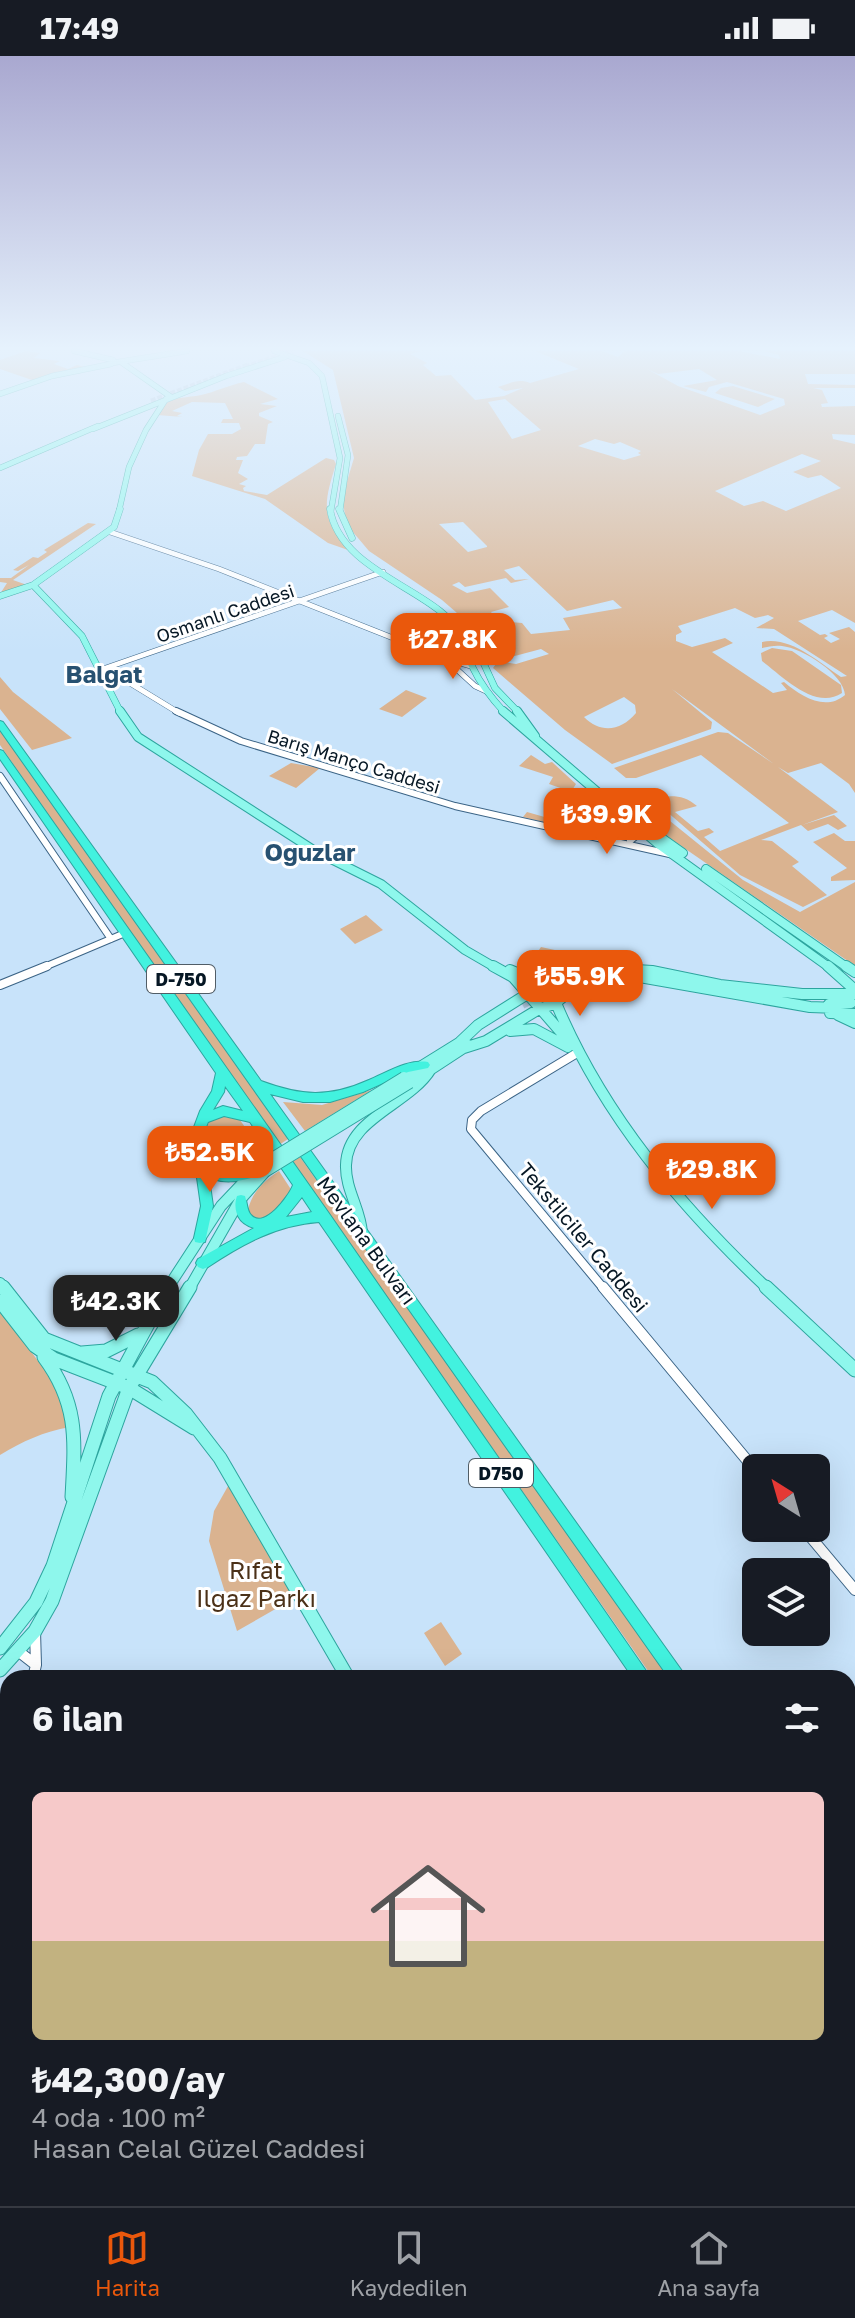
<!DOCTYPE html>
<html lang="tr">
<meta charset="utf-8">
<style>
:root{--surface:#171b24;--page:#20242c;--text:#f1f3f6;--muted:#9ea1a6;--line:#363941;--accent:#ea580c}
body{margin:0;font-family:"Golos Text",sans-serif;background:var(--page);color:var(--text);height:100vh;display:flex;flex-direction:column;font-size:30px;white-space:nowrap}
*{box-sizing:border-box;margin:0}
p{font-size:26px;color:var(--muted)}
.icon{flex:none;width:44px;height:44px;fill:none;stroke:currentColor;stroke-width:2;stroke-linecap:round;stroke-linejoin:round}
.map{position:relative;flex:1;overflow:hidden}
.sheet{position:absolute;left:0px;top:1614px;width:856px;height:536px;display:flex;flex-direction:column;background:var(--surface);border-radius:24px 24px 0 0;box-shadow:0 8px 32px #0002}
.sheet>*{flex:none}
.needle{width:52px;rotate:323deg}
.tools{position:absolute;left:742px;top:1398px;display:grid;gap:16px}
.tools a{display:grid;place-items:center;width:88px;height:88px;border-radius:12px;background:var(--surface);box-shadow:0 8px 32px #0002;font-size:40px}
.price{position:absolute;translate:-50% -68px;padding:0 18px;border-radius:16px;background:var(--accent);color:#fff;font-size:26px;line-height:52px;filter:drop-shadow(0 2px 4px #0008)}
.price::after{content:'';position:absolute;left:50%;top:48px;width:24px;height:18px;margin-left:-12px;background:inherit;clip-path:polygon(0 0,100% 0,50% 100%)}
.price.active{background:#222;color:#fff}
ul{padding:0;list-style:none}
li{display:grid;align-content:center;gap:16px;height:424px;padding:0 32px}
li span{display:grid;place-items:center;height:248px;border-radius:12px;color:#555}
li>.icon{margin-inline-start:auto}
span .icon{width:144px;height:144px;fill:#fffc;stroke-width:1}
li b{font-size:34px}
h2{display:flex;justify-content:space-between;align-items:center;height:96px;padding:0 32px;font-size:34px}
.status{display:flex;justify-content:space-between;align-items:center;height:56px;padding:0 40px;background:var(--surface);direction:ltr}
.status svg{height:22px;fill:currentColor}
.tab-bar{display:flex;justify-content:space-around;align-items:center;height:112px;border-top:2px solid var(--line);background:var(--surface);font-size:22px;color:var(--muted)}
.tab-bar a{display:grid;justify-items:center;gap:4px}
.tab-bar .active{color:var(--accent)}
.map>svg:first-child{display:block}
</style>
<div class="status"><b>17:49</b><svg viewBox="0 0 49 12"><path d="M0 12V9h3v3zM5 12V6h3v6zM10 12V3h3v9zM15 12V0h3v12zM26 1h20v11H26zM47 4h2v5h-2z"/></svg></div>
<div class="map">
<svg width="855" height="2150" viewBox="0 0 855 2150">
<rect width="100%" height="100%" fill="#c8e3fa"/>
<path fill="#dab390" fill-rule="evenodd" d="M26,295L40,297L34,302L60,305L54,308L68,313L77,309L84,311L32,324L0,313V304Z
M303,295H421L410,298L427,307L423,309L436,320L451,319L475,344L504,340L523,332L505,335L498,331C509,328 518,322 530,327L579,313L535,295H602L618,301L625,295H739L780,303L779,299L764,295H855V318H805L808,328L855,329V332H813L822,334L828,347L821,348L822,351L855,350V379L832,378L833,383L855,388V567L832,554L798,565L820,579L825,578L828,580L824,582L831,587L840,583L829,577L849,571L855,576V737L849,728L821,707L788,717L778,711L838,756L802,769L834,759L847,770L838,774L828,768L808,775L801,769L761,784L772,785L799,806L792,810L827,839L803,851L740,819L651,742C670,740 682,737 697,750L675,756L698,775L709,772L714,776L704,781L720,795L789,767L701,699L636,722H626L614,712L718,676L728,677L774,708L672,633L712,666L711,673L612,708L565,674L493,612L498,605L516,608L549,598L541,593L511,601L487,584L476,581L457,557L442,544L369,495L347,469L342,442L354,402L333,314ZM699,313L717,324L683,330L706,336L709,331L727,326L784,343L785,349L760,359L678,330L647,313L658,318ZM505,343L541,374L512,383L488,346ZM595,383L614,388L620,386L641,395L638,397L641,399L624,404L578,390ZM802,398L821,405L793,416L808,422L821,419L841,432L786,455L763,445L744,450L715,435ZM463,466L487,490V491L468,496L439,468ZM519,510L567,555L613,544L622,552L563,562L570,574L531,578L522,567L498,565L491,556L509,551L490,532L467,537L452,529L459,526L465,531L506,522L511,527L529,523L515,524L504,514ZM735,552L755,562L768,559L774,562L756,572L774,573L847,620L841,621C818,606 791,580 762,586V592C768,591 775,589 782,590C802,592 844,618 845,639C825,656 801,640 784,626L781,627L787,634L773,637L712,596L733,587L725,582L692,591L676,585V579L682,576L678,570ZM624,641L635,649L636,657C621,675 601,678 584,661Z
M244,326L278,343L260,348L277,350L259,357V360L273,366L268,368L265,388H255L247,400L237,401L236,404H243L238,417L248,423L239,428L246,430L243,432L244,435L267,439L326,402L334,404L336,408C324,446 320,462 348,494L328,487L265,443L192,420L199,394L208,378H232L241,373L239,367H221L223,363H233L225,347L192,346L172,355L182,357L177,360L183,361L157,359C167,339 182,343 201,339C215,336 229,329 244,326Z
M733,330L736,331L775,343L758,351L715,337L721,332Z
M88,467L96,468L13,524L27,529L0,538L7,527L0,526V522H11L29,509L18,515L13,514L33,501L38,502L47,496L44,494Z
M772,592L792,595L841,629L842,637C815,655 782,620 762,605L761,597Z
M0,621L13,636L72,682L32,694L0,653Z
M406,634L427,642L402,661L379,653Z
M0,675L288,1083L279,1089L0,689Z
M531,699L545,708L552,706L576,728L551,768L523,761L527,756L548,762L566,734L549,728L553,721L519,710Z
M291,707L320,712L296,732L269,720Z
M644,744L743,824L800,856L855,826V910L674,785L631,751Z
M834,777L845,785H855V824L831,825V821L847,812L813,786Z
M366,859L383,874L355,888L340,873Z
M541,891L619,908L579,911L545,920L524,916Z
M372,1034L305,1075L283,1046L322,1049Z
M215,1059L240,1064L265,1100L238,1119L214,1117C198,1101 199,1074 215,1059Z
M300,1101L670,1622H653L292,1106Z
M279,1115L292,1135C285,1151 272,1162 254,1163L248,1154C252,1136 264,1125 279,1115Z
M0,1254L59,1333L70,1371C43,1376 23,1385 0,1399Z
M232,1423L300,1539L237,1575L209,1485L214,1455Z
M441,1566L462,1598L445,1610L424,1577Z
M0,2023L8,2052V2142H33L35,2150H0Z"/>
<g fill="none" stroke-linecap="round" stroke-linejoin="round">
<path stroke="#abc4da" stroke-width="5" stroke-dasharray="5 2" stroke-linecap="butt" d="M245,311L293,295
M151,345L248,309"/>
<path stroke="#abc4da" stroke-width="10" stroke-dasharray="10 5" stroke-linecap="butt" d="M522,948L557,929"/>
<defs>
<path id="minor-far4" d="M110,476L219,513L446,603L471,610
M452,609L475,630L488,636
M100,614L125,624L179,657
M100,614L383,516"/>
<path id="minor-far3" d="M176,655L241,685L455,750L674,799
M0,720L111,883
M630,785L635,781L633,769
M42,912L125,877"/>
<path id="minor-far2" d="M0,929L47,910
M577,997L481,1055L472,1064L471,1073L604,1233"/>
<path id="minor-far1" d="M603,1231L756,1415
M803,1472L855,1534
M18,1595L36,1609
M33,1622L36,1609L35,1575"/>
<path id="minor" d="M0,1748L8,1718"/>
<path id="major-far5" d="M74,295L113,304
M274,295L309,307L322,320L340,402L331,455
M121,306L171,341
M112,307L187,295
M0,338L52,320L111,308
M338,360L348,399L340,455
M93,373L226,320L285,301
M0,412L98,370
M119,455L129,411L146,374L166,343"/>
<path id="major-far4" d="M120,453L114,471L33,529L82,580L121,657
M330,453C338,505 404,526 440,555C464,574 461,588 473,612C481,629 493,644 505,657
M339,453L352,482
M0,540L33,529
M460,565L471,580L495,632L519,657"/>
<path id="major-far3" d="M120,655L138,681L315,795L381,828L465,894L496,912
M503,655L658,788L830,912
M517,655L535,680
M631,760L683,797
M706,813L848,912"/>
<path id="major-far2" d="M493,910L513,921L572,989
M828,910L855,934
M846,910L855,916
M510,914L550,931L558,939L556,947C603,1059 680,1150 768,1233
M584,925L634,920L810,951L837,952
M559,929L588,919
M829,948L851,947
M830,957L855,958
M838,959L855,967
M510,975L534,973L568,991
M460,986L478,969L537,932L560,921L606,912L652,915L720,929L802,938H855
M464,992L486,985L539,953L554,948L573,933L593,927
M404,1021L462,985
M410,1027L468,989
M362,1177C361,1154 345,1133 346,1109C347,1062 409,1049 431,1013
M0,1227L5,1233
M167,1233L221,1150L259,1110
M189,1233L240,1144L265,1116"/>
<path id="major-far1" d="M3,1231L44,1283L152,1326L186,1358L220,1402L348,1622
M766,1231L855,1314
M0,1245L35,1290L54,1303L129,1332L194,1372
M82,1297L106,1295L138,1279
M44,1301C79,1348 75,1385 72,1441
M0,1592L36,1546L53,1510L109,1340L168,1231
M0,1614L35,1575L52,1545L129,1332L190,1231"/>
<path id="major" d="M626,2142L630,2150
M635,2142L640,2150"/>
<path id="highway" d="M0,665L3,666L261,1025C301,1040 329,1042 369,1024C388,1016 408,1003 428,1006L430,1009L428,1012L408,1016L363,1036L330,1046H303L270,1038L687,1622H669L0,674Z
M0,694L3,695L328,1156L651,1622H633L319,1166C277,1169 242,1188 208,1211L203,1213L198,1211L196,1207L198,1203L254,1172C239,1168 232,1155 237,1140L241,1139L245,1140C247,1146 247,1155 251,1159C264,1174 289,1140 293,1129L250,1066L224,1060L208,1066L203,1079L208,1111L224,1117L247,1113L251,1114L253,1118L251,1122C236,1126 224,1127 209,1122L213,1150L205,1186L200,1187L195,1186L194,1182L201,1150L191,1079L200,1055L212,1035L216,1017L0,703ZM225,1030L243,1055L223,1050L213,1054L224,1036ZM302,1141L312,1156L286,1161Z
M848,1851L855,1854V1879L848,1876Z
M848,1906L855,1909V1936L848,1933Z"/>
</defs>
<use href="#minor-far4" stroke="#3b6486" stroke-width="6"/>
<use href="#minor-far3" stroke="#3b6486" stroke-width="8"/>
<use href="#minor-far2" stroke="#3b6486" stroke-width="10"/>
<use href="#minor-far1" stroke="#3b6486" stroke-width="12"/>
<use href="#minor" stroke="#3b6486" stroke-width="15"/>
<use href="#major-far5" stroke="#2da59e" stroke-width="6"/>
<use href="#major-far4" stroke="#2da59e" stroke-width="7"/>
<use href="#major-far3" stroke="#2da59e" stroke-width="10"/>
<use href="#major-far2" stroke="#2da59e" stroke-width="12"/>
<use href="#major-far1" stroke="#2da59e" stroke-width="15"/>
<use href="#major" stroke="#2da59e" stroke-width="18"/>
<use href="#highway" stroke="#2da59e" stroke-width="2"/>
<use href="#minor-far4" stroke="#fff" stroke-width="5"/>
<use href="#minor-far3" stroke="#fff" stroke-width="6"/>
<use href="#minor-far2" stroke="#fff" stroke-width="8"/>
<use href="#minor-far1" stroke="#fff" stroke-width="10"/>
<use href="#minor" stroke="#fff" stroke-width="13"/>
<use href="#major-far5" stroke="#8ef7ec" stroke-width="5"/>
<use href="#major-far4" stroke="#8ef7ec" stroke-width="6"/>
<use href="#major-far3" stroke="#8ef7ec" stroke-width="8"/>
<use href="#major-far2" stroke="#8ef7ec" stroke-width="10"/>
<use href="#major-far1" stroke="#8ef7ec" stroke-width="13"/>
<use href="#major" stroke="#8ef7ec" stroke-width="16"/>
<use href="#highway" fill="#42f2df" fill-rule="evenodd"/>
<defs>
<path id="major-bridge" d="M259,1110L404,1021
M265,1116L410,1027"/>
</defs>
<use href="#major-bridge" stroke="#2da59e" stroke-width="12" stroke-linecap="butt"/>
<use href="#major-bridge" stroke="#8ef7ec" stroke-width="10"/>
</g>
<linearGradient id="sky" x2="0" y2="1"><stop stop-color="#a9a8d0"/><stop offset="0.49" stop-color="#e6f2fd"/><stop offset="1" stop-color="#e6f2fd" stop-opacity="0"/></linearGradient>
<rect width="855" height="596" fill="url(#sky)"/>
<g text-anchor="middle" dominant-baseline="central" stroke-width="6" stroke-linejoin="round" paint-order="stroke">
<g font-size="18" fill="#061724" stroke="#fff">
<text transform="translate(225 557) rotate(-19)">Osmanlı Caddesi</text>
<text transform="translate(354 705) rotate(17)">Barış Manço Caddesi</text>
</g>
<g fill="#fff" stroke="#515d66" stroke-width="2">
<rect x="147" y="909" width="68" height="28" rx="6"/>
<rect x="469" y="1403" width="64" height="28" rx="6"/>
</g>
<g font-size="18" font-weight="bold" fill="#061724">
<text x="181" y="923">D-750</text>
<text x="501" y="1417">D750</text>
</g>
<g font-size="20" fill="#061724" stroke="#fff">
<text transform="translate(584 1181) rotate(50)">Tekstilciler Caddesi</text>
<text transform="translate(367 1184) rotate(54)">Mevlana Bulvarı</text>
</g>
<g font-size="24" font-weight="bold" fill="#275171" stroke="#fff">
<text x="104" y="617">Balgat</text>
<text x="310" y="795">Oğuzlar</text>
</g>
<g font-size="24" fill="#4b3118" stroke="#fff">
<text x="256" y="1513">Rıfat<tspan x="256" dy="28">Ilgaz Parkı</tspan></text>
</g>
</g>
</svg>
<div class="tools">
<a><svg class="needle" viewBox="-14 -14 28 28"><path d="M0-13l5 13h-10z" fill="#e53935"/><path d="M0 13l5-13h-10z" fill="#9ea1a6"/></svg></a>
<a><svg class="icon" aria-label="layers" viewBox="0 0 24 24"><path d="M12 4l9 5-9 5-9-5zM3 14l9 5 9-5"/></svg></a>
</div>
<b class="price" style="left:453px;top:625px">₺27.8K</b>
<b class="price" style="left:607px;top:800px">₺39.9K</b>
<b class="price" style="left:580px;top:962px">₺55.9K</b>
<b class="price" style="left:210px;top:1138px">₺52.5K</b>
<b class="price" style="left:712px;top:1155px">₺29.8K</b>
<b class="price active" style="left:116px;top:1287px">₺42.3K</b>
<section class="sheet">
<h2>6 ilan<svg class="icon" aria-label="filters" viewBox="0 0 24 24"><path d="M4 7h16M4 17h16"/><circle cx="9" cy="7" r="2"/><circle cx="15" cy="17" r="2"/></svg></h2>
<ul>
<li><span style="background:linear-gradient(#f6c9c9 60%,#c2b280 0)"><svg class="icon" aria-label="home" viewBox="0 0 24 24"><path d="M3 11l9-7 9 7M6 9v11h12V9"/></svg></span><div><b>₺42,300/ay</b><p>4 oda · 100 m²</p><p>Hasan Celal Güzel Caddesi</p></div></li>
</ul>
</section>
</div>
<nav class="tab-bar">
<a class="active"><svg class="icon" aria-label="map" viewBox="0 0 24 24"><path d="M3 6l6-2 6 2 6-2v14l-6 2-6-2-6 2zM9 4v14M15 6v14"/></svg>Harita</a>
<a><svg class="icon" aria-label="saved" viewBox="0 0 24 24"><path d="M7 4h10v16l-5-4-5 4z"/></svg>Kaydedilen</a>
<a><svg class="icon" aria-label="home" viewBox="0 0 24 24"><path d="M3 11l9-7 9 7M6 9v11h12V9"/></svg>Ana sayfa</a>
</nav>
